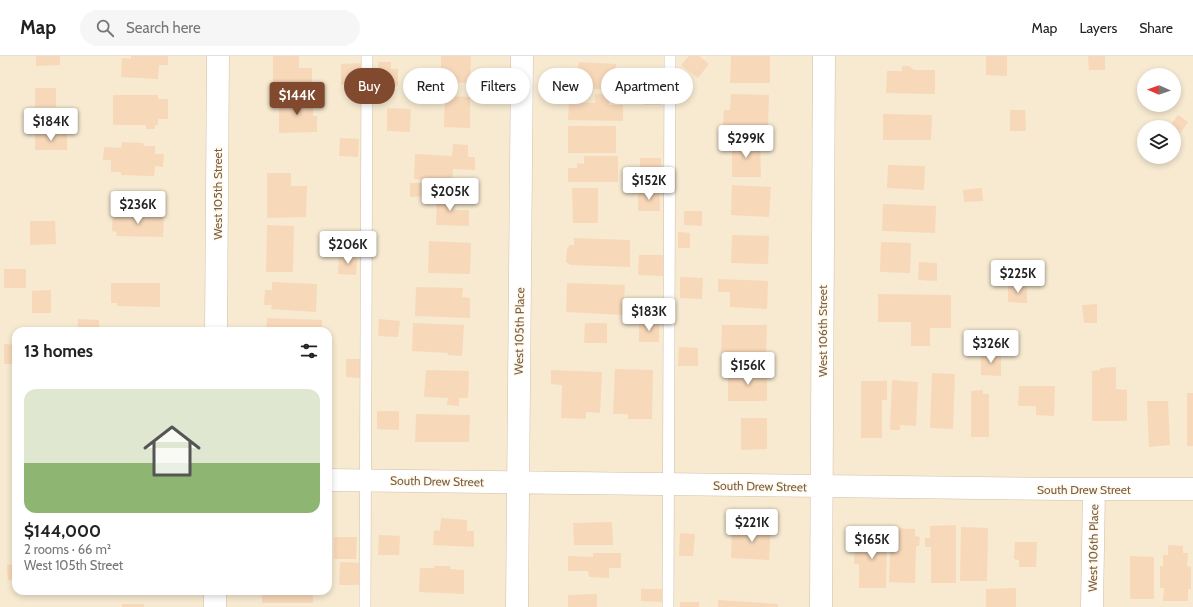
<!DOCTYPE html>
<meta charset="utf-8">
<style>
:root{--surface:#fff;--page:#f6f6f6;--text:#222;--muted:#767676;--line:#e0e0e0;--accent:#81492e}
body{margin:0;font-family:Cabin,sans-serif;background:var(--page);color:var(--text);height:100vh;display:flex;flex-direction:column;font-size:15px;white-space:nowrap}
*{box-sizing:border-box;margin:0}
p{font-size:13px;color:var(--muted)}
.icon{flex:none;width:22px;height:22px;fill:none;stroke:currentColor;stroke-width:2;stroke-linecap:round;stroke-linejoin:round}
.map{position:relative;flex:1;overflow:hidden}
.details{position:absolute;left:12px;top:271px;width:320px;height:268px;display:flex;flex-direction:column;background:var(--surface);border-radius:12px;box-shadow:0 2px 6px #0003}
.details>*{flex:none}
.guide{position:absolute;left:344px;top:12px;width:380px;height:36px;display:flex;gap:8px}
.needle{width:26px;rotate:272deg}
.controls{position:absolute;left:1137px;top:12px;display:grid;gap:8px}
.controls a{display:grid;place-items:center;width:44px;height:44px;border-radius:50%;background:var(--surface);box-shadow:0 2px 6px #0003;font-size:20px}
.price{position:absolute;translate:-50% -34px;padding:0 9px;border-radius:4px;background:#fff;color:#222;font-size:13px;line-height:26px;filter:drop-shadow(0 1px 2px #0008)}
.price::after{content:'';position:absolute;left:50%;top:24px;width:12px;height:9px;margin-left:-6px;background:inherit;clip-path:polygon(0 0,100% 0,50% 100%)}
.price.active{background:var(--accent);color:#fff}
ul{padding:0;list-style:none}
li{display:grid;align-content:center;gap:8px;height:212px;padding:0 12px}
li+li{border-top:1px solid var(--line)}
li span{display:grid;place-items:center;height:124px;border-radius:12px;color:#555}
li>.icon{margin-inline-start:auto}
span .icon{width:72px;height:72px;fill:#fffc;stroke-width:1}
li b{font-size:17px}
h2{display:flex;justify-content:space-between;align-items:center;height:48px;padding:0 12px;font-size:17px}
.pill{padding:0 14px;border-radius:18px;background:var(--surface);box-shadow:0 2px 6px #0003;font-size:14px;line-height:36px}
.pill.active{background:var(--accent);color:#fff}
header{display:flex;align-items:center;gap:24px;box-sizing:border-box;height:56px;padding:0 20px;background:var(--surface);border-bottom:1px solid var(--line)}
header strong{font-size:19px}
nav{display:flex;gap:22px;margin-inline-start:auto;font-size:14px}
.search{width:280px;height:36px;background:var(--page);display:flex;align-items:center;gap:10px;box-sizing:border-box;padding:0 14px;border-radius:22px;color:var(--muted);font-size:15px}
.map>svg:first-child{display:block}
</style>
<header>
<strong>Map</strong>
<div class="search"><svg class="icon" aria-label="search" viewBox="0 0 24 24"><circle cx="10" cy="10" r="6"/><path d="M15 15l6 6"/></svg>Search here</div>
<nav><a>Map</a><a>Layers</a><a>Share</a></nav>
</header>
<div class="map">
<svg width="1193" height="551" viewBox="0 0 1193 551">
<rect width="100%" height="100%" fill="#fef7e4"/>
<path fill="#f7ead1" fill-rule="evenodd" d="M0,0H1193V551H0ZM1144,19H1174V49H1144ZM1144,71H1174V101H1144ZM16,275H328V535H16Z"/>
<path fill="#f7d8b9" d="M36,0H60V9L36,10Z
M131,0H168V9H159L158,23L121,21L122,2L131,3Z
M273,0H299V12H312V26H273Z
M441,0H471L470,27L441,26Z
M689,0H699L709,8L698,22L681,9Z
M731,0H770V27H730Z
M986,0H1007V20L986,19Z
M1088,0H1105V14H1089Z
M378,6H391V13H398V30H378Z
M579,6L616,8L614,34L578,32V27L568,26L569,12H578Z
M361,7L362,28L341,29V8Z
M902,10H909L914,14H935V38L886,37L887,15H902Z
M642,17H661V36H642Z
M35,32H56V51H35Z
M595,38L609,39V49H623V65L568,64L569,46L595,47Z
M731,38L769,39L768,70H723L724,54H730Z
M113,39H158V43H168V63H158V69H155V73H146V69H113Z
M445,40L470,41V72L444,71Z
M643,41H661V49H643Z
M279,42H313V60H317V76L279,77Z
M387,52L411,53L410,76L387,75Z
M1010,54H1025L1026,75H1010Z
M883,58L932,59L931,84H883Z
M1178,59L1188,66L1174,86V71H1169Z
M568,70H616V97H568Z
M35,77H67V94H35Z
M340,82L359,83L358,101L339,100Z
M732,85H760L761,121H732Z
M122,86L143,87L144,90H155V98H164L163,111L155,110L154,120L121,119V116H111V104H103L104,91L121,92Z
M453,88L468,89V101H475V114L453,113L452,125L414,123L415,98L452,100Z
M584,100H618V126H568V112H577V107L584,108Z
M640,102H661L662,121L640,122Z
M888,109L925,110L924,134L887,132Z
M267,117H291V130H307L306,161L267,162Z
M410,127H429V140L410,141Z
M732,129L771,131L769,161L731,159Z
M572,132H598V167H573Z
M982,132L983,145L964,146L963,134Z
M638,134H659L660,155H638Z
M437,137L455,138L454,154H469V170L436,169Z
M883,148L936,150L935,177L882,175Z
M113,153L123,154V157L164,159L163,181L116,180L117,176L112,175Z
M684,155H702V170L684,169Z
M30,165H55L56,188L30,189Z
M267,169L294,170L293,216H266Z
M678,176L690,177V192H678Z
M732,179L769,180L768,208L731,207Z
M574,182L630,184V211L570,209L566,206L567,193L570,189H574Z
M429,185L471,187L470,218L428,217Z
M881,186L911,187L910,217L880,216Z
M339,199L357,200L356,219L338,218Z
M639,199H663V220L638,219Z
M919,206L937,207V225L918,224Z
M4,213H26V232H4Z
M680,221L703,222L702,243L680,242Z
M718,223L768,225L767,253L730,251V236H718Z
M272,226L317,228L316,256L271,253L272,249H264L265,234H272Z
M111,227H160V251L117,250V247H111Z
M567,227L625,229L623,259L566,256Z
M1008,229L1027,230V247L1008,246Z
M416,231L463,232L462,241L470,242V262L415,260Z
M51,234V257H32V235Z
M878,238L951,239V272H930V290H911V266H878Z
M643,246H663V265H644Z
M1097,248V267H1084L1082,249Z
M267,262L322,264V275H266Z
M78,263L99,264V275H78Z
M379,263L400,265L398,281L378,280Z
M413,267L464,269L462,300L448,299V297L412,295Z
M585,267H607V287H584Z
M639,267H659V286H639Z
M722,269H767L766,300L721,298Z
M125,272L159,274V275H125Z
M4,288L16,289V308H4Z
M679,291L698,292V310H678Z
M981,297H1001V320L981,319Z
M346,303H361V322L346,321Z
M1116,311V333L1127,334V365H1092V315L1100,314V312Z
M615,313L653,314L652,363H628V358H613Z
M426,314L469,315L468,342H459V350L447,349L448,342L424,341Z
M551,314L602,316L600,357L586,356V363L561,362L562,329L551,328Z
M728,315H767V345H728Z
M932,317L955,318L953,373L930,372Z
M892,324L918,326L916,370L900,369V374H890Z
M861,325H887V344H882V382H861Z
M1019,330H1055L1054,360L1036,359V350H1018Z
M983,334V338H989V381H971V335Z
M1187,337H1193V390H1187Z
M1147,345H1168L1170,389L1149,391Z
M377,355H399V374L377,373Z
M416,358L470,359L469,386H415Z
M741,362H767V393L741,394Z
M441,462L467,464V475H474V491L433,489L434,474L440,475Z
M612,466L613,489H574L573,467Z
M757,467L771,468L769,504L731,502L732,474L756,475Z
M956,469V527H931V491H925V482H930V470Z
M961,471L988,472L987,525H960Z
M891,472L915,473V480L920,481L919,490H916L915,527L889,526Z
M680,477L695,478L693,500H679Z
M860,478H887L886,532H859V508H854L855,486L860,485Z
M379,479L400,480L399,499H378Z
M334,481H357L356,503H334Z
M1015,486H1037L1036,511H1019V504L1014,503Z
M1168,489L1183,490V497H1188L1187,510L1191,511V533H1188V545H1163L1164,532H1160V510H1163V499H1168Z
M593,497H621V512H609V522L589,521L588,515H568V500L593,501Z
M1130,500L1154,501V543H1130Z
M340,506L361,507V529H339Z
M16,508V523L8,524L7,509Z
M434,510H450V513L464,514V538L419,536L420,512H434Z
M1016,532V551H986V533Z
M641,533H662V546L641,545Z
M262,535H313V547H262Z
M597,538V551H568V539Z
M718,544L778,548V551H718Z
M680,546H699V551H680Z
M122,548H144V551H122Z"/>
<g fill="none" stroke-linecap="round" stroke-linejoin="round">
<defs>
<path id="service" d="M365,551L367,0
M668,551L670,0"/>
<path id="minor" d="M216,275L218,0
M328,424L1066,433H1193
M215,551V535
M517,551L522,0
M821,551L824,0
M1092,551L1094,434"/>
</defs>
<use href="#service" stroke="#d1bfa8" stroke-width="12"/>
<use href="#minor" stroke="#d1bfa8" stroke-width="23"/>
<use href="#service" stroke="#fff" stroke-width="11"/>
<use href="#minor" stroke="#fff" stroke-width="22"/>
</g>
<g text-anchor="middle" dominant-baseline="central" stroke-width="3" stroke-linejoin="round" paint-order="stroke">
<g font-size="12" fill="#7a5e46" stroke="#fffaec">
<text transform="translate(217 138) rotate(-90)">West 105th Street</text>
<text transform="translate(519 275) rotate(-89)">West 105th Place</text>
<text transform="translate(822 275) rotate(-90)">West 106th Street</text>
<text transform="translate(437 425) rotate(1)">South Drew Street</text>
<text transform="translate(760 430) rotate(1)">South Drew Street</text>
<text x="1084" y="433">South Drew Street</text>
<text transform="translate(1093 492) rotate(-89)">West 106th Place</text>
</g>
</g>
</svg>
<div class="controls">
<a><svg class="needle" viewBox="-14 -14 28 28"><path d="M0-13l5 13h-10z" fill="#e53935"/><path d="M0 13l5-13h-10z" fill="#767676"/></svg></a>
<a><svg class="icon" aria-label="layers" viewBox="0 0 24 24"><path d="M12 4l9 5-9 5-9-5zM3 14l9 5 9-5"/></svg></a>
</div>
<b class="price active" style="left:297px;top:60px">$144K</b>
<b class="price" style="left:51px;top:86px">$184K</b>
<b class="price" style="left:746px;top:103px">$299K</b>
<b class="price" style="left:649px;top:145px">$152K</b>
<b class="price" style="left:450px;top:156px">$205K</b>
<b class="price" style="left:138px;top:169px">$236K</b>
<b class="price" style="left:348px;top:209px">$206K</b>
<b class="price" style="left:1018px;top:238px">$225K</b>
<b class="price" style="left:649px;top:276px">$183K</b>
<b class="price" style="left:991px;top:308px">$326K</b>
<b class="price" style="left:748px;top:330px">$156K</b>
<b class="price" style="left:752px;top:487px">$221K</b>
<b class="price" style="left:872px;top:504px">$165K</b>
<div class="guide">
<a class="pill active">Buy</a>
<a class="pill">Rent</a>
<a class="pill">Filters</a>
<a class="pill">New</a>
<a class="pill">Apartment</a>
</div>
<section class="details">
<h2>13 homes<svg class="icon" aria-label="filters" viewBox="0 0 24 24"><path d="M4 7h16M4 17h16"/><circle cx="9" cy="7" r="2"/><circle cx="15" cy="17" r="2"/></svg></h2>
<ul>
<li><span style="background:linear-gradient(#dfe7d0 60%,#8fb573 0)"><svg class="icon" aria-label="home" viewBox="0 0 24 24"><path d="M3 11l9-7 9 7M6 9v11h12V9"/></svg></span><div><b>$144,000</b><p>2 rooms · 66 m²</p><p>West 105th Street</p></div></li>
</ul>
</section>
</div>
